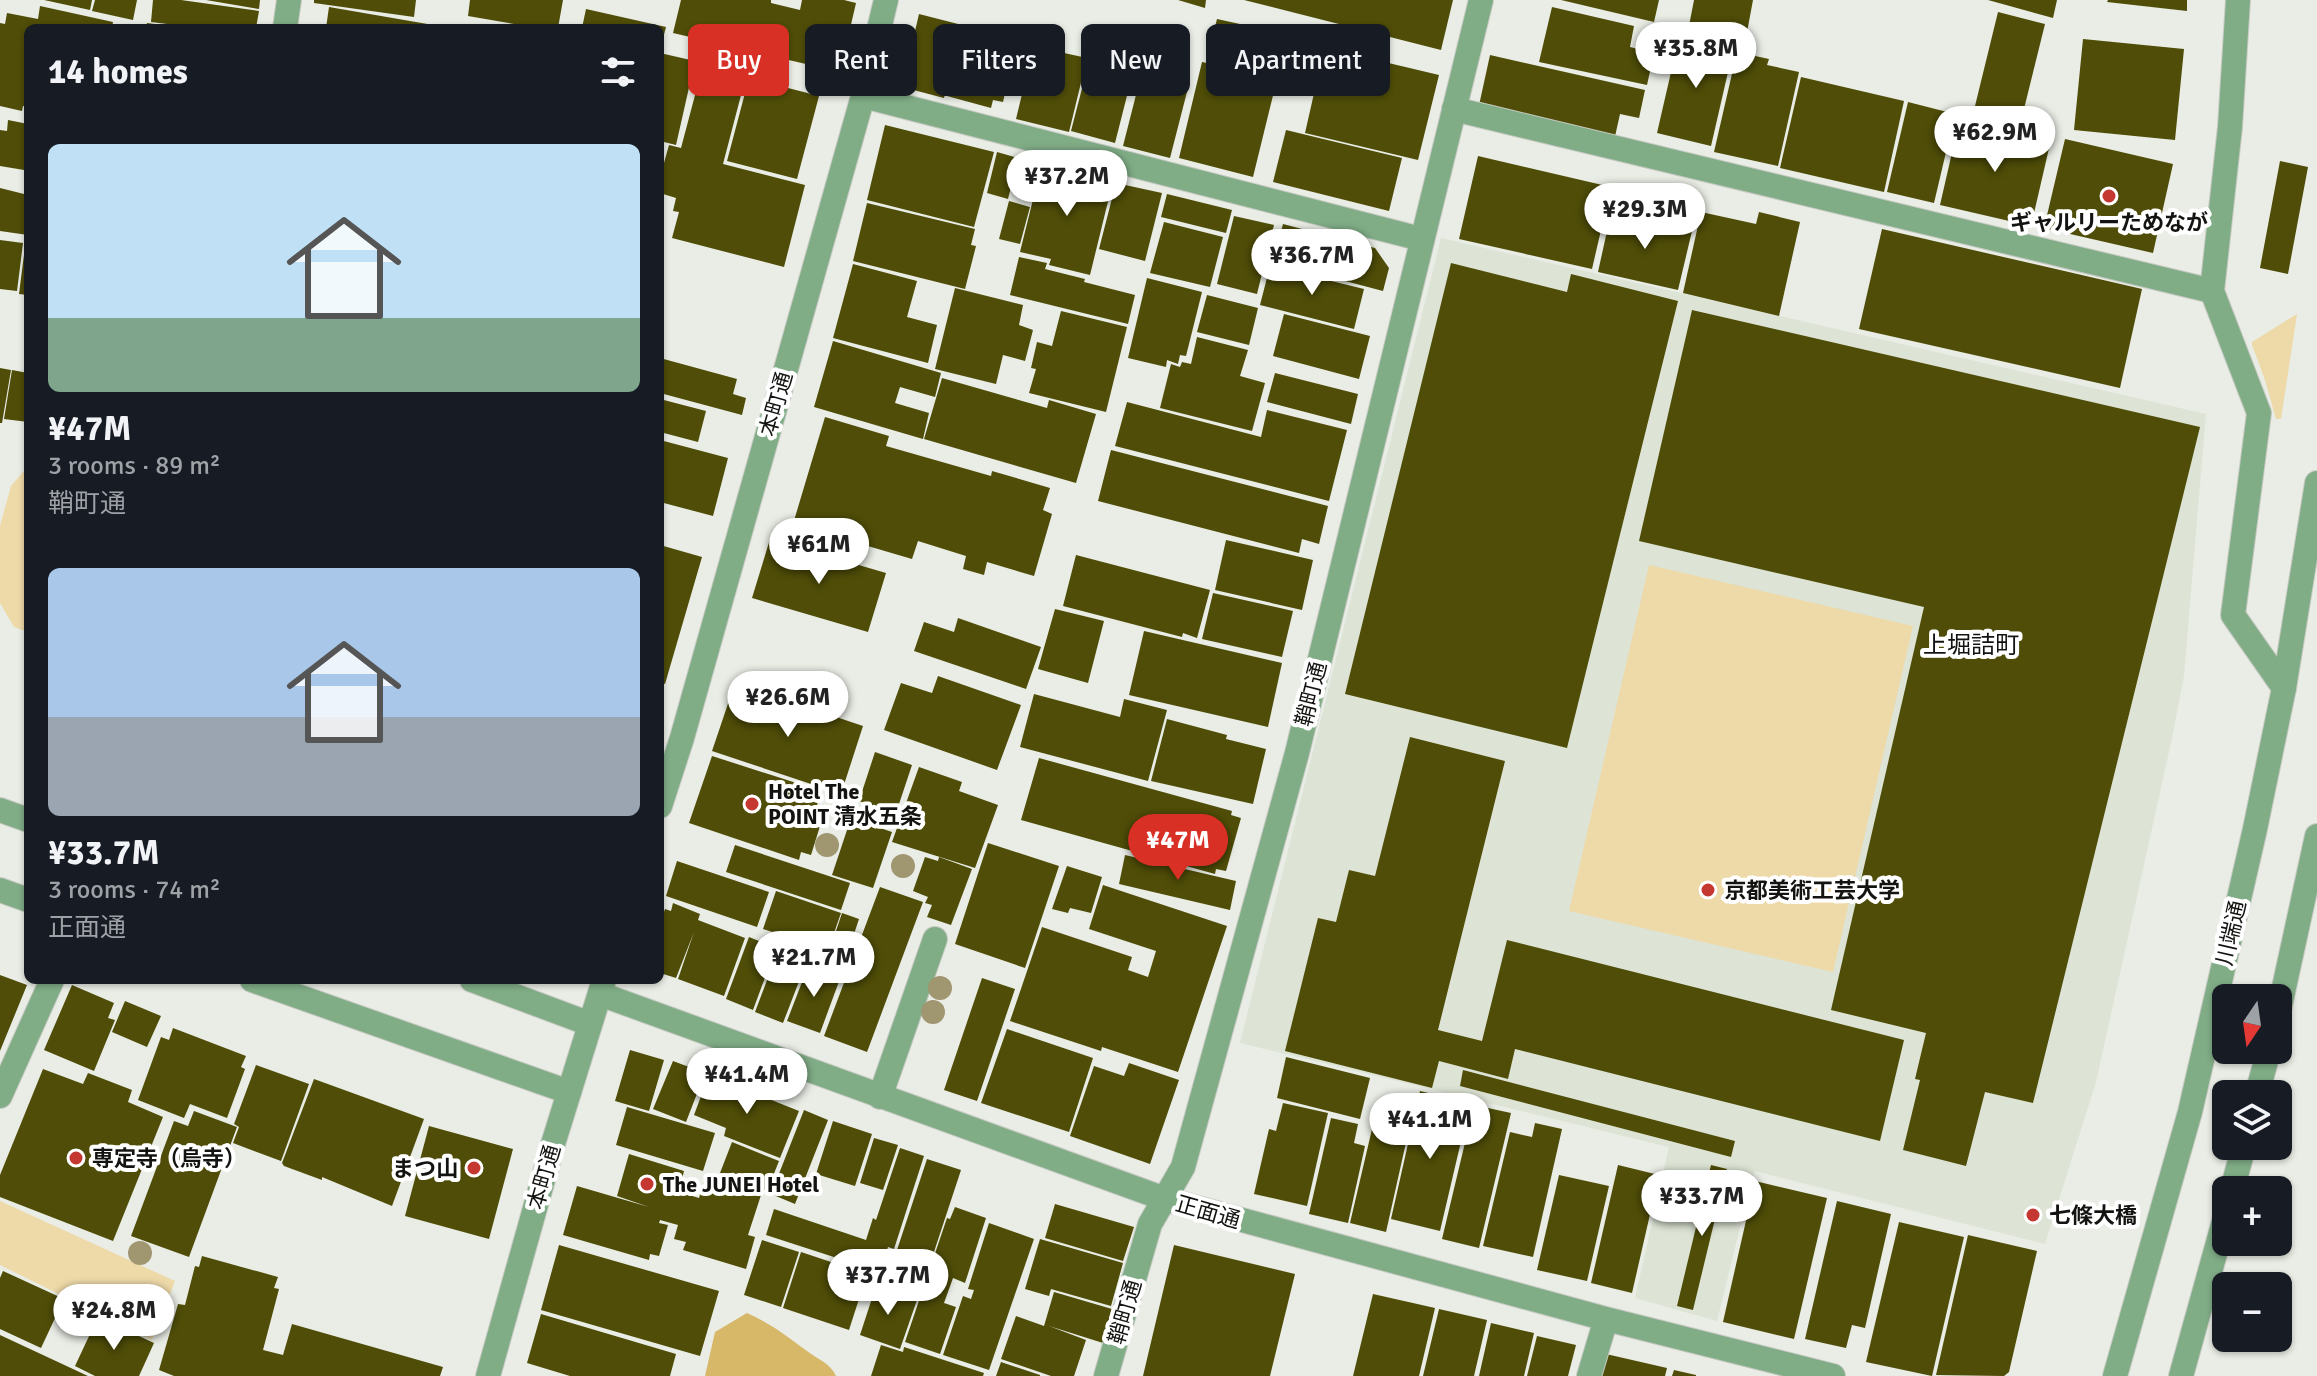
<!DOCTYPE html>
<meta charset="utf-8">
<style>
:root{--surface:#171b24;--page:#242831;--text:#f1f3f6;--muted:#9ea1a6;--accent:#d93025}
body{margin:0;font-family:Signika,"Noto Sans JP",sans-serif;background:var(--page);color:var(--text);height:100vh;display:flex;flex-direction:column;font-size:30px;white-space:nowrap}
*{box-sizing:border-box;margin:0}
p{font-size:26px;color:var(--muted)}
.icon{flex:none;width:44px;height:44px;fill:none;stroke:currentColor;stroke-width:2;stroke-linecap:round;stroke-linejoin:round}
.map{position:relative;flex:1;overflow:hidden}
.drawer{position:absolute;left:24px;top:24px;width:640px;height:960px;display:flex;flex-direction:column;background:var(--surface);border-radius:12px;box-shadow:0 2px 6px #0004}
.drawer>*{flex:none}
.banner{position:absolute;left:688px;top:24px;width:760px;height:72px;display:flex;gap:16px}
.needle{width:52px;rotate:193deg}
.controls{position:absolute;left:2212px;top:984px;display:grid;gap:16px}
.controls a{display:grid;place-items:center;width:80px;height:80px;border-radius:12px;background:var(--surface);box-shadow:0 2px 6px #0004;font-size:40px}
.price{position:absolute;translate:-50% -68px;padding:0 18px;border-radius:28px;background:#fff;color:#222;font-size:26px;line-height:52px;filter:drop-shadow(0 2px 4px #0008)}
.price::after{content:'';position:absolute;left:50%;top:48px;width:24px;height:18px;margin-left:-12px;background:inherit;clip-path:polygon(0 0,100% 0,50% 100%)}
.price.active{background:var(--accent);color:#fff}
ul{padding:0;list-style:none}
li{display:grid;align-content:center;gap:16px;height:424px;padding:0 24px}
li span{display:grid;place-items:center;height:248px;border-radius:12px;color:#555}
li>.icon{margin-inline-start:auto}
span .icon{width:144px;height:144px;fill:#fffc;stroke-width:1}
li b{font-size:34px}
h2{display:flex;justify-content:space-between;align-items:center;height:96px;padding:0 24px;font-size:34px}
.pill{padding:0 28px;border-radius:12px;background:var(--surface);box-shadow:0 2px 6px #0004;font-size:28px;line-height:72px}
.pill.active{background:var(--accent);color:#fff}
.map>svg:first-child{display:block}
</style>
<div class="map">
<svg width="2317" height="1376" viewBox="0 0 2317 1376">
<rect width="100%" height="100%" fill="#e9ede5"/>
<path fill="#dde4d5" d="M1441,238L2206,414L2184,676L2172,738L2096,1082L2045,1244L1754,1171L1717,1321L1635,1298L1669,1147L1240,1043Z"/>
<path fill="#eed9a8" d="M2297,314L2281,419H2276L2265,380L2252,345V342Z
M28,466V632L14,627L0,603V526L11,486Z
M1649,565L1913,626L1833,972L1569,911Z
M0,1201L175,1281L152,1340L0,1265Z"/>
<path fill="#d7b768" d="M747,1313C773,1325 785,1335 807,1351C819,1360 830,1363 836,1376H705L715,1332Z"/>
<path fill="#4f4d07" d="M44,0H92L90,10Z
M95,0H137L133,20L92,11Z
M153,0H181L259,11L256,28H199L151,22Z
M206,0H260L259,9Z
M314,0H416L414,17L314,3Z
M470,0H563L558,28H537L468,16Z
M681,0H771V3L800,10L802,0H844L856,3L840,72L673,33Z
M1178,0H1206L1205,8Z
M1244,0H1453L1441,50Z
M1561,0H1659L1654,22Z
M1694,0H1753L1745,43L1688,31Z
M1988,0H2057L2053,18Z
M2108,0H2187V11L2107,2Z
M40,6L113,22L112,28H28V107L23,106L22,111L0,106V23L5,24L7,13L38,19Z
M329,7L439,26V28H326Z
M1552,7L1634,26L1630,47L1654,53L1647,85L1539,62Z
M586,9L666,27L661,46L660,28H582Z
M1998,12L2045,24L2022,117L1975,106Z
M919,14L962,25L944,98L902,87Z
M1217,19L1263,29L1254,65L1208,55Z
M147,23L170,26V28H146Z
M964,27L1003,36L994,72L1009,75L1003,102L993,100L991,108L947,96Z
M1680,33L1734,46L1711,146L1657,133Z
M2083,39L2184,49L2175,140L2074,130Z
M1270,41L1309,50L1302,77L1284,73L1285,69L1269,65L1272,57L1266,55Z
M1317,46L1439,75L1418,160L1305,133L1315,89L1306,87Z
M1055,51L1087,58L1069,132L1016,119L1031,57L1052,63Z
M1737,52L1769,59L1767,65L1799,72L1778,166L1714,152Z
M660,53L695,61L676,145L660,141Z
M1490,55L1645,90L1639,118L1620,114L1614,141L1478,110Z
M1202,62L1240,70L1241,67L1257,71L1258,66L1279,71L1253,177L1179,158Z
M703,65L746,76L723,164L805,185L784,267L672,238L679,212L673,211L676,198L660,193V177L669,145L681,148Z
M1103,65L1133,72L1115,143L1071,131L1086,73L1100,76Z
M1801,77L1904,101L1884,192L1780,168Z
M749,78L819,96L797,179L727,161Z
M1149,78L1188,88L1170,158L1123,146L1137,91L1145,93Z
M1908,102L1955,114L1934,203L1887,192Z
M8,120L28,124L24,170L0,166V130L7,131Z
M1959,122L2050,144L2031,226L1940,205Z
M885,125L994,152L974,227L867,200Z
M1286,130L1402,158L1389,211L1273,182Z
M2065,139L2173,164L2153,253L2044,228Z
M997,152L1018,158L1008,199L987,193Z
M1478,156L1611,187L1592,269L1459,239Z
M2280,161L2308,167L2288,274L2260,268Z
M1042,163L1113,181L1090,275L1049,265L1051,259L1020,252Z
M1116,183L1162,193L1145,261L1099,249Z
M0,188L28,195V235L0,231Z
M1167,194L1232,210L1226,233L1161,217Z
M1009,201L1030,207L1020,244L999,239Z
M867,203L975,229L971,245L976,246L965,289L853,261Z
M1701,212L1756,224L1759,212L1800,222L1779,316L1683,293Z
M1611,213L1692,231L1678,290L1598,272Z
M1234,216L1274,225L1257,294L1217,284Z
M1164,222L1223,237L1210,287L1150,273Z
M1283,224L1375,248L1389,268L1383,291L1273,262Z
M1882,229L2142,289L2120,388L1859,329Z
M0,240L23,243L17,291L0,289Z
M25,247H28V295L19,294Z
M1019,257L1047,263L1045,269L1085,279L1084,282L1135,295L1128,324L1010,295Z
M1451,263L1567,292L1571,274L1678,301L1567,748L1345,694Z
M853,264L917,281L907,317L937,325L928,363L833,338Z
M1270,266L1364,289L1354,329L1260,305Z
M1147,278L1202,292L1186,356L1180,355L1178,364L1167,360L1166,367L1128,358Z
M955,288L1023,305L1019,325L1033,330L1025,361L1003,355L996,384L935,369Z
M1207,295L1258,308L1249,345L1197,332Z
M1692,310L2200,427L2033,1103L1985,1092L1966,1166L1903,1150L1920,1080L1915,1079L1926,1033L1831,1010L1924,607L1639,541Z
M1061,311L1127,327L1106,412L1029,393L1036,369L1031,368L1037,342L1052,346Z
M1284,314L1370,336L1359,379L1273,356Z
M1197,337L1248,350L1240,376L1265,383L1252,431L1160,408L1171,364L1180,367L1182,362L1191,364Z
M833,341L941,373L935,397L900,387L895,403L929,413L923,439L814,407Z
M660,358L737,379L733,394L746,398L742,415L660,393Z
M0,368L11,370L2,423H0Z
M12,370L28,373V422L4,419Z
M1275,373L1358,394L1351,424L1267,402Z
M942,378L1047,408L1049,400L1096,414L1076,483L924,439Z
M660,399L706,411L698,442L660,432Z
M1127,402L1261,437L1267,410L1347,430L1329,501L1115,446Z
M825,417L889,436L886,446L991,476L992,471L1050,488L1043,510L1052,514L1034,576L987,562L984,575L963,569L966,556L918,541L912,559L793,524Z
M660,440L728,458L713,516L660,502Z
M1111,450L1328,506L1319,544L1302,539L1299,553L1098,501Z
M770,539L886,573L868,632L752,598Z
M1226,540L1313,560L1302,610L1215,590Z
M660,545L702,557L665,684L660,682Z
M1076,555L1210,590L1197,638L1183,633L1182,637L1063,606Z
M1213,593L1293,611L1282,657L1202,639Z
M1055,609L1104,621L1088,683L1038,669Z
M958,618L1041,647L1026,689L914,651L924,622L954,632Z
M1144,631L1282,663L1268,727L1129,695Z
M938,676L1021,705L997,770L884,730L901,683L932,693Z
M735,683L863,726L841,794L712,751Z
M1034,694L1120,717L1124,699L1167,710L1148,781L1020,747Z
M1167,719L1227,735L1226,739L1266,749L1253,804L1151,781Z
M1410,737L1505,761L1438,1030L1482,1041L1507,940L1904,1040L1880,1141L1515,1049L1508,1079L1439,1061L1432,1088L1285,1051L1318,918L1336,922L1349,870L1375,876Z
M875,752L912,765L896,813L859,801Z
M712,756L812,788L809,799L818,802L812,820L821,823L811,855L801,852L799,860L689,823Z
M1039,758L1232,811L1231,815L1241,818L1226,871L1216,869L1215,874L1021,820Z
M919,767L962,782L959,791L998,805L975,868L892,842Z
M851,818L892,832L873,888L832,875Z
M988,843L1059,866L1025,968L955,944Z
M735,845L850,883L841,910L726,872Z
M1125,855L1236,881L1230,910L1119,884Z
M925,857L938,861L939,857L972,869L951,925L927,917L932,905L925,903L928,897L913,891Z
M677,861L769,892L757,927L666,896Z
M1067,866L1102,877L1091,913L1070,908L1068,913L1052,909Z
M1103,885L1227,926L1178,1072L1102,1047L1101,1051L1010,1021L1042,927L1132,957L1128,970L1148,977L1156,951L1089,929Z
M880,887L923,902L867,1052L824,1036Z
M776,891L841,913L828,950L763,929Z
M673,903L700,914L698,920L745,938L724,996L678,979L694,932L676,978L660,973V923L665,909L671,911Z
M842,913L859,919L846,958L829,952Z
M749,937L776,948L753,1010L726,999Z
M787,951L808,958L783,1023L755,1012L774,962L781,965Z
M809,964L841,976L820,1033L787,1021Z
M0,975L27,985L0,1051Z
M982,978L1015,989L977,1101L944,1090Z
M72,985L114,1003L108,1018L115,1020L94,1071L44,1050Z
M125,1001L161,1016L147,1047L112,1032Z
M173,1028L246,1056L241,1067L245,1069L227,1118L190,1104L184,1118L138,1100L161,1037L169,1040Z
M1007,1029L1093,1058L1069,1132L981,1103Z
M630,1050L664,1060L649,1111L615,1101Z
M1286,1057L1370,1078L1360,1119L1277,1098Z
M673,1061L705,1073L686,1122L653,1109Z
M1129,1063L1179,1080L1150,1164L1070,1136L1094,1066L1124,1076Z
M256,1065L309,1084L281,1161L233,1143L239,1127L234,1124Z
M43,1069L83,1084L88,1073L132,1090L128,1102L163,1117L113,1241L0,1197V1175Z
M1463,1070L1735,1141L1731,1157L1460,1086Z
M709,1075L799,1111L780,1158L724,1136L726,1128L694,1115Z
M314,1079L424,1119L392,1206L322,1177V1180L284,1166L282,1163Z
M1420,1091L1470,1103L1440,1231L1391,1219Z
M1283,1103L1328,1113L1307,1206L1254,1194L1269,1129L1276,1131Z
M1474,1105L1511,1113L1479,1248L1442,1239Z
M627,1107L715,1133L703,1171L616,1145Z
M804,1110L828,1120L795,1204L771,1194Z
M194,1111L237,1127L189,1257L131,1236L174,1121L188,1126Z
M1376,1112L1411,1120L1386,1232L1350,1223Z
M1331,1118L1358,1124L1354,1143L1365,1146L1348,1223L1309,1214Z
M833,1121L872,1134L855,1186L816,1174Z
M1535,1123L1562,1129L1533,1257L1483,1246L1510,1132L1532,1137Z
M429,1126L513,1149L489,1239L405,1216Z
M874,1138L898,1145L883,1190L860,1183Z
M732,1142L779,1161L767,1191L720,1173Z
M900,1148L924,1156L894,1249L888,1247L880,1272L766,1235L774,1209L866,1240L873,1218L876,1220Z
M629,1154L684,1171L679,1192L699,1198L706,1176L762,1192L748,1235L755,1237L746,1269L683,1250L686,1242L674,1239L678,1225L660,1220L659,1223L668,1225L659,1256L650,1254L649,1260L563,1235L577,1186L649,1207L617,1196Z
M927,1159L961,1170L931,1261L897,1250Z
M1618,1165L1659,1175L1632,1293L1591,1283Z
M1711,1165L1727,1169L1693,1310L1677,1306Z
M1559,1175L1609,1186L1587,1281L1537,1270Z
M1755,1181L1827,1198L1794,1339L1723,1322Z
M1837,1201L1891,1214L1865,1328L1852,1325L1846,1348L1805,1339Z
M1055,1204L1134,1227L1123,1261L1045,1238Z
M955,1207L986,1218L965,1283L953,1278L944,1303L956,1307L940,1354L905,1342L947,1218L950,1219Z
M1899,1222L1964,1237L1932,1376L1866,1362Z
M989,1223L1034,1239L989,1370L943,1355L963,1296L971,1299L974,1290L968,1289Z
M1968,1235L2037,1251L2009,1372L2004,1376L1936,1375Z
M1040,1239L1123,1263L1111,1306L1051,1289L1049,1296L1025,1289Z
M762,1240L799,1252L781,1307L744,1295Z
M559,1245L719,1291L700,1356L541,1310Z
M1174,1245L1295,1274L1270,1376H1143Z
M892,1251L928,1264L916,1297L880,1284Z
M801,1252L867,1274L849,1330L783,1308Z
M202,1256L278,1277L274,1288L279,1289L263,1350L283,1355L292,1324L443,1367L440,1376H174L159,1370L178,1304L185,1305L195,1266L199,1267Z
M3,1271L64,1299L41,1348L0,1329V1278Z
M876,1286L917,1300L900,1349L860,1335Z
M1054,1292L1112,1309L1103,1343L1049,1326L1086,1340L1074,1376H1051L1001,1359L1016,1316L1044,1326Z
M1373,1294L1435,1308L1419,1376H1353Z
M1439,1309L1487,1320L1474,1376H1423Z
M541,1314L676,1354L670,1376H570L527,1363Z
M98,1317L154,1343L139,1376H95L75,1366Z
M1491,1323L1534,1333L1524,1376H1479Z
M0,1335L88,1376H0Z
M1537,1336L1576,1345L1568,1376H1527Z
M881,1345L903,1352L904,1347L984,1373L983,1376H871Z
M1606,1354L1667,1368L1665,1376H1601Z
M1001,1362L1040,1375V1376H996Z
M1674,1370L1696,1375V1376H1672Z"/>
<g fill="none" stroke-linecap="round" stroke-linejoin="round">
<defs>
<path id="service" d="M863,96L1421,239
M880,1097L935,939"/>
<path id="pedestrian" d="M1454,109L2212,291"/>
<path id="minor" d="M2238,0L2230,127L2212,291L2259,413L2233,615L2284,688
M285,28L289,0
M660,806L682,738L863,96L886,0
M600,994L1165,1199L1606,1319L1833,1376
M0,1096L52,980
M488,1376L553,1144L604,980
M1106,1376L1150,1224L1183,1167L1297,753L1481,0
M1589,1376L1606,1319"/>
<path id="tertiary" d="M0,810L28,820
M0,890L28,900
M252,980L569,1092
M472,980L590,1024
M2278,1015L2317,836
M2257,1094L2269,1050
M2232,1190L2244,1146
M2115,1376L2190,1112L2255,829L2284,688L2317,483
M2181,1376L2226,1214"/>
</defs>
<use href="#service" stroke="#c7cac3" stroke-width="26"/>
<use href="#pedestrian" stroke="#c7cac3" stroke-width="26"/>
<use href="#minor" stroke="#c7cac3" stroke-width="26"/>
<use href="#tertiary" stroke="#c7cac3" stroke-width="26"/>
<use href="#service" stroke="#80ad86" stroke-width="24"/>
<use href="#pedestrian" stroke="#80ad86" stroke-width="24"/>
<use href="#minor" stroke="#80ad86" stroke-width="24"/>
<use href="#tertiary" stroke="#80ad86" stroke-width="24"/>
</g>
<g fill="#a09670">
<circle cx="827" cy="845" r="12"/>
<circle cx="903" cy="866" r="12"/>
<circle cx="940" cy="988" r="12"/>
<circle cx="933" cy="1012" r="12"/>
<circle cx="140" cy="1253" r="12"/>
</g>
<g fill="#c53731" stroke="#fff" stroke-width="3">
<circle cx="2109" cy="196" r="8"/>
<circle cx="752" cy="804" r="8"/>
<circle cx="1708" cy="890" r="8"/>
<circle cx="76" cy="1158" r="8"/>
<circle cx="474" cy="1168" r="8"/>
<circle cx="647" cy="1184" r="8"/>
<circle cx="2033" cy="1215" r="8"/>
</g>
<g text-anchor="middle" dominant-baseline="central" stroke-width="8" stroke-linejoin="round" paint-order="stroke">
<g font-size="22" font-weight="bold" fill="#131411" stroke="#fff" text-anchor="start">
<text x="2109" y="222" text-anchor="middle">ギャルリーためなが</text>
<text x="768" y="791">Hotel The<tspan x="768" dy="25">POINT 清水五条</tspan></text>
<text x="1724" y="890">京都美術工芸大学</text>
<text x="92" y="1158">専定寺（烏寺）</text>
<text x="458" y="1168" text-anchor="end">まつ山</text>
<text x="663" y="1184">The JUNEI Hotel</text>
<text x="2049" y="1215">七條大橋</text>
</g>
<g font-size="22" fill="#131411" stroke="#fff">
<text transform="translate(776 404) rotate(-74)">本町通</text>
<text transform="translate(1311 694) rotate(-76)">鞘町通</text>
<text transform="translate(2231 933) rotate(-77)">川端通</text>
<text transform="translate(544 1177) rotate(-74)">本町通</text>
<text transform="translate(1208 1212) rotate(16)">正面通</text>
<text transform="translate(1125 1312) rotate(-74)">鞘町通</text>
</g>
<g font-size="24" fill="#131411" stroke="#fff">
<text x="1971" y="645">上堀詰町</text>
</g>
</g>
</svg>
<div class="controls">
<a><svg class="needle" viewBox="-14 -14 28 28"><path d="M0-13l5 13h-10z" fill="#e53935"/><path d="M0 13l5-13h-10z" fill="#9ea1a6"/></svg></a>
<a><svg class="icon" aria-label="layers" viewBox="0 0 24 24"><path d="M12 4l9 5-9 5-9-5zM3 14l9 5 9-5"/></svg></a>
<a>+</a>
<a>−</a>
</div>
<b class="price" style="left:1696px;top:90px">¥35.8M</b>
<b class="price" style="left:1995px;top:174px">¥62.9M</b>
<b class="price" style="left:1067px;top:218px">¥37.2M</b>
<b class="price" style="left:1645px;top:251px">¥29.3M</b>
<b class="price" style="left:1312px;top:297px">¥36.7M</b>
<b class="price" style="left:819px;top:586px">¥61M</b>
<b class="price" style="left:788px;top:739px">¥26.6M</b>
<b class="price active" style="left:1178px;top:882px">¥47M</b>
<b class="price" style="left:814px;top:999px">¥21.7M</b>
<b class="price" style="left:747px;top:1116px">¥41.4M</b>
<b class="price" style="left:1430px;top:1161px">¥41.1M</b>
<b class="price" style="left:1702px;top:1238px">¥33.7M</b>
<b class="price" style="left:888px;top:1317px">¥37.7M</b>
<b class="price" style="left:114px;top:1352px">¥24.8M</b>
<div class="banner">
<a class="pill active">Buy</a>
<a class="pill">Rent</a>
<a class="pill">Filters</a>
<a class="pill">New</a>
<a class="pill">Apartment</a>
</div>
<section class="drawer">
<h2>14 homes<svg class="icon" aria-label="filters" viewBox="0 0 24 24"><path d="M4 7h16M4 17h16"/><circle cx="9" cy="7" r="2"/><circle cx="15" cy="17" r="2"/></svg></h2>
<ul>
<li><span style="background:linear-gradient(#bfe0f5 70%,#7fa58c 0)"><svg class="icon" aria-label="home" viewBox="0 0 24 24"><path d="M3 11l9-7 9 7M6 9v11h12V9"/></svg></span><div><b>¥47M</b><p>3 rooms · 89 m²</p><p>鞘町通</p></div></li>
<li><span style="background:linear-gradient(#a9c7e8 60%,#9aa5b1 0)"><svg class="icon" aria-label="home" viewBox="0 0 24 24"><path d="M3 11l9-7 9 7M6 9v11h12V9"/></svg></span><div><b>¥33.7M</b><p>3 rooms · 74 m²</p><p>正面通</p></div></li>
</ul>
</section>
</div>
